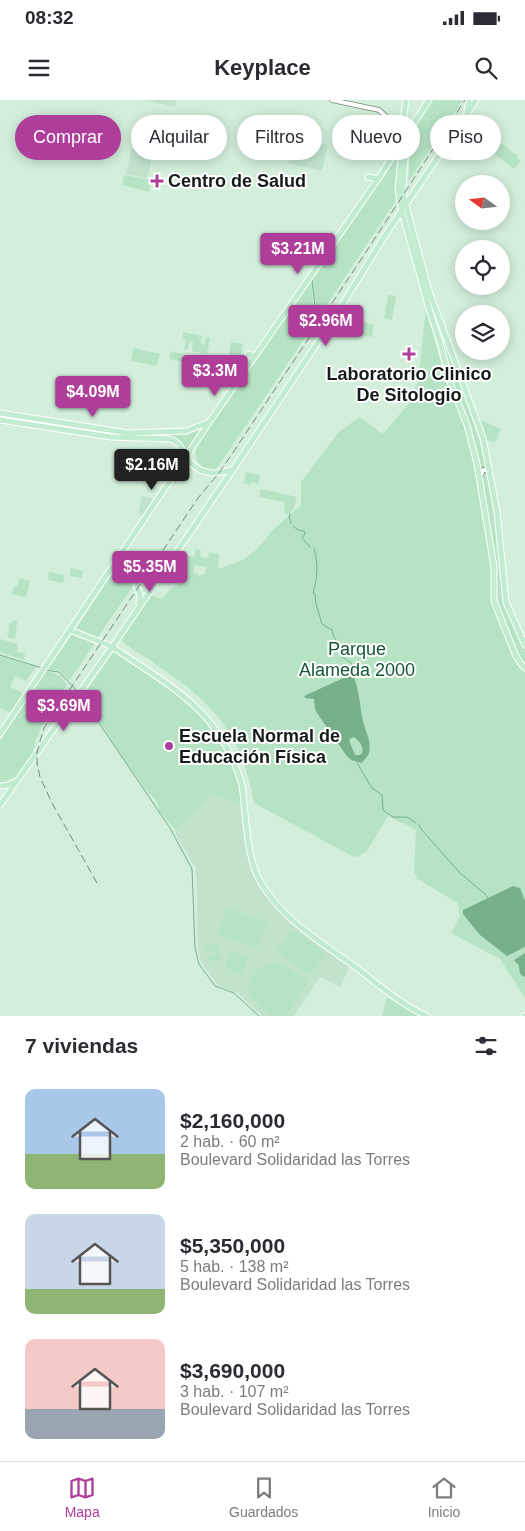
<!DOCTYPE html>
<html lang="es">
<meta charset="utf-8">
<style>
:root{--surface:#fff;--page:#f7f7f7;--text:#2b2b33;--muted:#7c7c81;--line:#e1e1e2;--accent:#ae3e9a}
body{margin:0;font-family:Arial,sans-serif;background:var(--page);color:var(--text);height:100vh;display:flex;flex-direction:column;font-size:19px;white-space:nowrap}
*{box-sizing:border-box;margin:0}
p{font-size:16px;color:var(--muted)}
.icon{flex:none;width:28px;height:28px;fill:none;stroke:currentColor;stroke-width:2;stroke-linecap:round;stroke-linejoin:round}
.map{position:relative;height:916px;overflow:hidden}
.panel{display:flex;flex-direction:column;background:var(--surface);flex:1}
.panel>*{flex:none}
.hud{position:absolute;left:15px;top:15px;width:495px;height:45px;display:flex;gap:10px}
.needle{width:32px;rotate:285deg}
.controls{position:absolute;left:455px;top:75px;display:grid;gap:10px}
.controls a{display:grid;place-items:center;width:55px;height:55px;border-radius:50%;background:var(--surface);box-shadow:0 2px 12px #0003;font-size:25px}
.price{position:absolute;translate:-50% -42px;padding:0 11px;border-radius:5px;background:var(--accent);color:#fff;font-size:16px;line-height:32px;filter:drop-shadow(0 1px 2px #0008)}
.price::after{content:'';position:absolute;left:50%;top:30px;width:15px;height:11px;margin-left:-8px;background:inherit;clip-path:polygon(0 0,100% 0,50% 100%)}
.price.on{background:#222;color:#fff}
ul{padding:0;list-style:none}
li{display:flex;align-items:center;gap:15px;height:125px;padding:0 25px}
li span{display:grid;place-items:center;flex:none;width:140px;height:100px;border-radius:10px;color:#555}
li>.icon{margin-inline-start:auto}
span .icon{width:60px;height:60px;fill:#fffc;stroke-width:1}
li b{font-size:21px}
h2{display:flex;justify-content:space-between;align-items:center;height:60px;padding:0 25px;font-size:21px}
.chip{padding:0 18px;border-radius:22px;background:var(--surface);box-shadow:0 2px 12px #0003;font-size:18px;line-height:45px}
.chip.on{background:var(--accent);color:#fff}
.status{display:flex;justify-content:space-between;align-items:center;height:35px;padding:0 25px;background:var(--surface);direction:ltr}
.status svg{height:14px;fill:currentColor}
header{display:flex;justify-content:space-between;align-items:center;height:65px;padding:0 25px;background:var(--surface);font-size:22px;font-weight:800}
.menu{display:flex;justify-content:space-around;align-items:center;height:70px;border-top:1px solid var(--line);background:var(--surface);font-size:14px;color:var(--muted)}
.menu a{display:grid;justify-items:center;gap:2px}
.menu .on{color:var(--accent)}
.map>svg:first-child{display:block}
</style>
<div class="status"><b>08:32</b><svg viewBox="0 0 49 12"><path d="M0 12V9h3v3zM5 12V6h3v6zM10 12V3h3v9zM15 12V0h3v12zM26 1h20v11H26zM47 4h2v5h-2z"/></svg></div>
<header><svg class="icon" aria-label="menu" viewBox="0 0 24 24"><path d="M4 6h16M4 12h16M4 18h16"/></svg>Keyplace<svg class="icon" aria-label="search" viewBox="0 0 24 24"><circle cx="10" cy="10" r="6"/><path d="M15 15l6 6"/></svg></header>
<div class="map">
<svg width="525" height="916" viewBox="0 0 525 916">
<rect width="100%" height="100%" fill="#d3eedb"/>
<path fill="#c1e3cc" d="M142,0H176L175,7Z
M293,38L328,45L322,71L288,63Z
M132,48L154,52L147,78L126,74Z
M142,396L155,399L145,416L138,414Z
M234,671H236L251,761L279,810L350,865L340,887L320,877L294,916H262L238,893L219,886L205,868L200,858L198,849L196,768L176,735V730Z"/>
<path fill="#b7e3c5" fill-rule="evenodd" d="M432,0H463L408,82L411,32Z
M478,26L518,56L517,58L521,61L514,69L478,42L481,37L474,31Z
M397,56L396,100L318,218L311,176Z
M124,75L151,80L149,92L122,85Z
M311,179L315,223L215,371L208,372C198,363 193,360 197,345Z
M388,195L396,196L392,220L384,218Z
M430,200L469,308L487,365L486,370L497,429L504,503L525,549V566L520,561L514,548L498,502L489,418L475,346L468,321L456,291L444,244Z
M426,210L447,284L466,325L476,371L492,464V499L522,568L525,571V898L500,859L451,833L460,816L458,803L416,778L417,775L414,773L416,730L388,716L367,751L358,757L352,756L254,703C239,613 191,588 121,541L151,495L162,499L171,489L179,485L181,479L174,477L176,470L170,469L171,467L185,470L188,456L194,457L196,449L201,451L200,457L208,458L209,452L219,454L218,469L243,460L256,450L273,430L301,405V382L338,333L359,317L383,334L410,302L418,282ZM195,465L207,467L205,474L198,476V474L193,472Z
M363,222L374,225L372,237L360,235Z
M183,232L202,236L201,244L204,245L206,237L210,238L207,254L192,251L193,242L190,241L187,250L184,249L186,240L182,239Z
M231,242L243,244L239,261L228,259Z
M133,248L160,254L157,266L131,261Z
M171,251L187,255L185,262L169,259Z
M0,316L98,330L97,333L0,318Z
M480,320L501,329L495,342L486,340Z
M204,327L187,353C179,338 170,334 154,336V334L193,332Z
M246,372L260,375L258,384L252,382L251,385L244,383Z
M261,389L297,397L293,409L288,414L284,413L285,405L283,402L259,397Z
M120,462C124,473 130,475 141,475L97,538L75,530Z
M71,468L83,471L82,478L70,476Z
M49,472L65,475L63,483L48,480Z
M20,478L30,481L26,497L12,494L14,486L17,487Z
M13,520L17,521L15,539L8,538L9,523H13Z
M72,534L95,543L69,581L60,571L48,569Z
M0,539L18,544L17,552L25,553L24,560L0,552Z
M114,551C167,588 210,607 234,671H236L241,686L244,705L212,694L176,730L160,712L156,700L146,690L120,654L83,596Z
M0,556L36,567L26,581L15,576L10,587L24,594L11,613L0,608Z
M46,570L60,576L67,585L47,615L36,639L32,658L13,681L7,684L0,683V641Z
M227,807L267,822L257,848L218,834Z
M293,829L326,854L309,876L276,851Z
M218,844V851L205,852V845Z
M231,850L249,857L242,875L225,868Z
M207,854H221L222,860L208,861Z
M277,862L284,864L308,882L286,916H271C265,911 251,899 248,893C247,889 248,885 250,882C256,869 264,864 277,862Z
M387,897L418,916H382Z"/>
<path fill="#77b08b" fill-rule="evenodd" d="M350,575L354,577C359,591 360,604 362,617C364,629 372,640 369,653C368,656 364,660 362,663L351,660L346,655L319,616L315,609L314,599L305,598L304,596ZM353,637C359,640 364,646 362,653L360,655H355L349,640Z
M513,786L520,788L525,801V847L507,856L480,835L463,814V810Z
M525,853V877C517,874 521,870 518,864C517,863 515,862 514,860Z"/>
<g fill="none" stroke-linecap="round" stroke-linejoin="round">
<path stroke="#77b08b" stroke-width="1" d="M312,180L318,234
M290,413L289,417L291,423
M293,426L298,430L304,431L305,434L302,438L310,447
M314,449C319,464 317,479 313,493L315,494L316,504L322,524L332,530C333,540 342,544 342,557L350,562L354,567
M0,555L42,568
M45,570L59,572L78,592
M355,571L356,573
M80,595L170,728L192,769L195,848L199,864L215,886L234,893L259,916
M357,663L372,688L382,695L383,710L393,717H407L416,723
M419,725L421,729L460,773L485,794L489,799"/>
<defs>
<path id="minor" d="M332,0L379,10L401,30L403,35V40
M480,377L483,370L490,371"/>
<path id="major" d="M406,0L404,15L407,33L403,87L404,98L429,191L483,338L497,412L506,502L525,545
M467,11L469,0
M402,45L398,89L402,112L430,212L440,242L450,282L467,325L477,364L494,467V501L515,554L521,564L525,568
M368,77L378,79
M248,254L255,256
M0,313L128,333L186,331L209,322
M0,320L111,337L170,339C180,342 181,348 186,356C197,374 213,376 231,370
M139,503L140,495L136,484L142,471
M70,530L108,545L117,550C176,590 221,612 242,685C246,714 246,754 259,779C280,819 323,843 358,869C380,886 402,905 427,916
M0,634L210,321L378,79L429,0
M0,686L8,685L16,681
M0,705L112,547L234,368L336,215L384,137L476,0
M524,916H525"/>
</defs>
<use href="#minor" stroke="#6f8877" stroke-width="5.5"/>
<use href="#major" stroke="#fff" stroke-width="7"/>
<use href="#minor" stroke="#fff" stroke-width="4"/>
<use href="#major" stroke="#c1ecd0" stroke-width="5"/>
<path stroke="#75877b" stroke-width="1" stroke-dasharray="8 4" stroke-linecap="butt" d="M97,783L52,703L40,677L37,663V652L44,628L198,398L219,373L236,348L364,155L465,0"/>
</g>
<g fill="#ae3e9a" stroke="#fff" stroke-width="2">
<path d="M154.5 73.5h5v5h5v5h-5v5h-5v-5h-5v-5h5z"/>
<path d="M406.5 246.5h5v5h5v5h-5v5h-5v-5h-5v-5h5z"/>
<circle cx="169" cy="646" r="5"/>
</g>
<g text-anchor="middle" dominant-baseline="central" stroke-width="4" stroke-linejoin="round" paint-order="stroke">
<g font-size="18" font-weight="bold" fill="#131c16" stroke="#fff" text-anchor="start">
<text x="168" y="81">Centro de Salud</text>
<text x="409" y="274" text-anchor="middle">Laboratorio Clinico<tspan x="409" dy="21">De Sitologio</tspan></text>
<text x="179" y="636">Escuela Normal de<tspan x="179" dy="21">Educación Física</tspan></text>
</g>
<g font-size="18" fill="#135633" stroke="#fff">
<text x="357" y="549">Parque<tspan x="357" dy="21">Alameda 2000</tspan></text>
</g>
</g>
</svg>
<div class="controls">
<a><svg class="needle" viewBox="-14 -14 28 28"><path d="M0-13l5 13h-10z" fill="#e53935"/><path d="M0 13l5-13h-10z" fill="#7c7c81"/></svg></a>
<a><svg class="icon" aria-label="locate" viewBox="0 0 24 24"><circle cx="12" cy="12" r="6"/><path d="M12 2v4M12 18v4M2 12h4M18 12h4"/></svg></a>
<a><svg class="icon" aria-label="layers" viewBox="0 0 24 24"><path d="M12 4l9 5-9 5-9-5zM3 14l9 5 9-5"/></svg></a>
</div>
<b class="price" style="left:298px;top:175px">$3.21M</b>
<b class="price" style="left:326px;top:247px">$2.96M</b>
<b class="price" style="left:215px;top:297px">$3.3M</b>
<b class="price" style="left:93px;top:318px">$4.09M</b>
<b class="price on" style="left:152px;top:391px">$2.16M</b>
<b class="price" style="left:150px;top:493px">$5.35M</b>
<b class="price" style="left:64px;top:632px">$3.69M</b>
<div class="hud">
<a class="chip on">Comprar</a>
<a class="chip">Alquilar</a>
<a class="chip">Filtros</a>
<a class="chip">Nuevo</a>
<a class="chip">Piso</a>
</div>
</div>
<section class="panel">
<h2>7 viviendas<svg class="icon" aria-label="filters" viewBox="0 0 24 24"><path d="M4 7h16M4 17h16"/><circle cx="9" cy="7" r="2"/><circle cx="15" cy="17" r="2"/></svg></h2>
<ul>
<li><span style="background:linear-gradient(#a9c7e8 65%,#8fb573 0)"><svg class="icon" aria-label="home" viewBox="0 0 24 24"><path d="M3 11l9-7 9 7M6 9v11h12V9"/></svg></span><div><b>$2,160,000</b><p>2 hab. · 60 m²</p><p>Boulevard Solidaridad las Torres</p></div></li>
<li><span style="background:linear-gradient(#c9d6e8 75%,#8fb573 0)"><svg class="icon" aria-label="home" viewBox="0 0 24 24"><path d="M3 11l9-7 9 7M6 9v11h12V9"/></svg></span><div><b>$5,350,000</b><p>5 hab. · 138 m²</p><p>Boulevard Solidaridad las Torres</p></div></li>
<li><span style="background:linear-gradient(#f6c9c9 70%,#9aa5b1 0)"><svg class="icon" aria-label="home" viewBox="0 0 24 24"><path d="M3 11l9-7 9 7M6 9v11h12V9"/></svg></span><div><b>$3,690,000</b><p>3 hab. · 107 m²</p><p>Boulevard Solidaridad las Torres</p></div></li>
</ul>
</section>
<nav class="menu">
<a class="on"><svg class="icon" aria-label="map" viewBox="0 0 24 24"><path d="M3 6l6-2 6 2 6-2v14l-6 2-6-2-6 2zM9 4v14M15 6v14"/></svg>Mapa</a>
<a><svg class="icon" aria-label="saved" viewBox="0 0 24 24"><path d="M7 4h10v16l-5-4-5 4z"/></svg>Guardados</a>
<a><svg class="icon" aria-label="home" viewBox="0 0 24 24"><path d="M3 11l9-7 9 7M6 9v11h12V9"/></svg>Inicio</a>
</nav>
